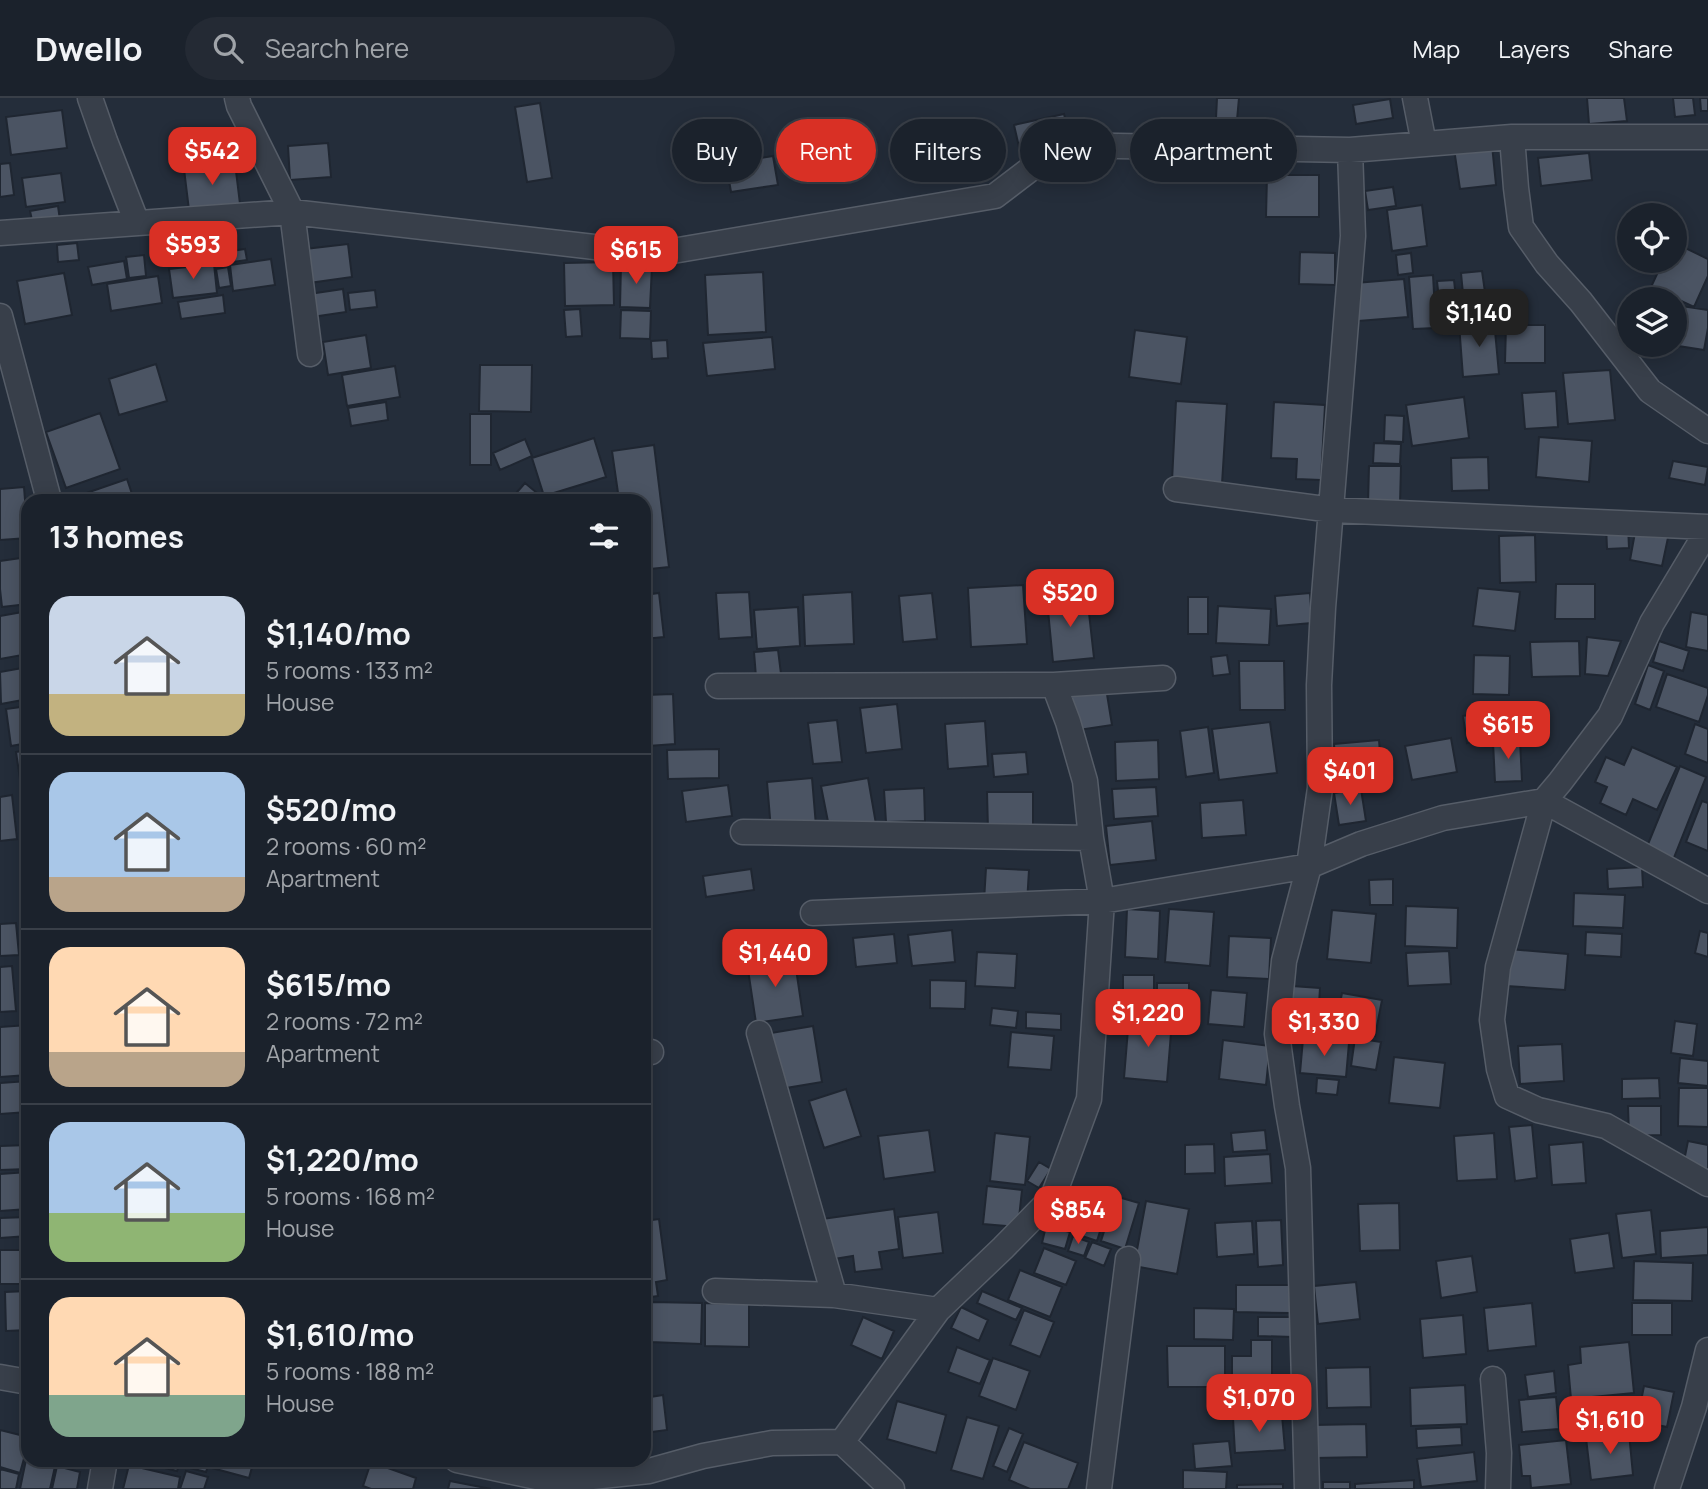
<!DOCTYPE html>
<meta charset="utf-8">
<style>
:root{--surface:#1b222c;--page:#242a34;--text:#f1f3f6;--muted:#a0a4a9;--line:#393f48;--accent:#d93025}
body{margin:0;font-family:Manrope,sans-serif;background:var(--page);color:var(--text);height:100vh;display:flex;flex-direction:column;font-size:26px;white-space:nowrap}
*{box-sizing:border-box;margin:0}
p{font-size:23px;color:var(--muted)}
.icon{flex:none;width:38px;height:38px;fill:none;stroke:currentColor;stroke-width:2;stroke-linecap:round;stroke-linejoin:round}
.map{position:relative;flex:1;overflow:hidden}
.sheet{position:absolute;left:21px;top:396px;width:630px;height:973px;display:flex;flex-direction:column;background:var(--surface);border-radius:21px;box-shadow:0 4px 18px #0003,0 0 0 2px var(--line)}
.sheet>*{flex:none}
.hud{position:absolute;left:672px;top:21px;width:665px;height:63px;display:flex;gap:14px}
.tools{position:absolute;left:1617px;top:105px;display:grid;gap:14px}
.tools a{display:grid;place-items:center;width:70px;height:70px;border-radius:50%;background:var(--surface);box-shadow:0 4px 18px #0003,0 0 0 2px var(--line);font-size:35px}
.price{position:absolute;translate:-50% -60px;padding:0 16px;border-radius:14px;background:var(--accent);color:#fff;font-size:23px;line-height:46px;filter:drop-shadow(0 2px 4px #0008)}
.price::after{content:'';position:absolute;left:50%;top:42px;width:21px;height:16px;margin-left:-10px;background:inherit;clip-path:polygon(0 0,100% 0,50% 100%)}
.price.active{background:#222;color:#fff}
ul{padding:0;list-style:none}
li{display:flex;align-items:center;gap:21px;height:175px;padding:0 28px}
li+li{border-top:2px solid var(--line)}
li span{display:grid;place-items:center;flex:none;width:196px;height:140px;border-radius:21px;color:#555}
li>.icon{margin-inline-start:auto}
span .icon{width:84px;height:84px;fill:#fffc;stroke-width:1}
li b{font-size:30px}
h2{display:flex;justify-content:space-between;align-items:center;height:84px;padding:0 28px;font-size:30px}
.tag{padding:0 24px;border-radius:32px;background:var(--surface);box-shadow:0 4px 18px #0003,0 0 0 2px var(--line);font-size:24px;line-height:63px}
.tag.active{background:var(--accent);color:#fff}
header{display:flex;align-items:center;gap:42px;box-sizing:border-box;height:98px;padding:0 35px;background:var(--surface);border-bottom:2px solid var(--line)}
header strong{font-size:33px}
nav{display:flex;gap:38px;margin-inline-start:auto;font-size:24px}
.search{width:490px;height:63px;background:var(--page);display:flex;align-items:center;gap:18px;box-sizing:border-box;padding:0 24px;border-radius:38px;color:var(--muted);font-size:26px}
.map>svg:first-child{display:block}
</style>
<header>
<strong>Dwello</strong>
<div class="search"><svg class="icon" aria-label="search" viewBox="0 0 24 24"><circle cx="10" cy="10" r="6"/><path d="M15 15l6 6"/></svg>Search here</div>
<nav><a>Map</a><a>Layers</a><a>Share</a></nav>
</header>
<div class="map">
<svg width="1708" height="1391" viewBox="0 0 1708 1391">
<rect width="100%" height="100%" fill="#242d3a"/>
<path fill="#4b5463" stroke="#1f2631" stroke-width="2" d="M1217,0H1239L1237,22L1216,20Z
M1587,0H1624L1627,23L1589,26Z
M1673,0H1693L1695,17L1675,19Z
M1700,0H1708V13H1701Z
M1390,1L1393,20L1356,26L1353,7Z
M540,5L552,80L527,84L515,9Z
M62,12L67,50L11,57L6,19Z
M1064,16L1069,37L1019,49L1014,27Z
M328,45L331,79L290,82L288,48Z
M1492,47L1496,87L1460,91L1454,51Z
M1589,55L1592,82L1541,88L1538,60Z
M773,58L778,87L731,94L726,65Z
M10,65L14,97L0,99V66Z
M235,65L240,106L189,112L184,71Z
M61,75L65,104L26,109L22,80Z
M1267,77H1319V119H1266Z
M1393,89L1396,108L1368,112L1365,93Z
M1422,107L1427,148L1392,153L1387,112Z
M58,108L60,122L33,127L30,113Z
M77,145L79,162L58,164L57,147Z
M1675,145L1708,161V178L1694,209L1651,189L1663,163H1675Z
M348,146L352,179L309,185L305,151Z
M245,151L247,162L226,165L224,154Z
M1300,154L1335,155V187L1299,186Z
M1411,155L1413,175L1398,177L1396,157Z
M144,157L146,178L129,180L126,159Z
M271,161L275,187L233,193L230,167Z
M124,163L127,181L92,187L88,169Z
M613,164L614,207L565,208L564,165Z
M214,166L217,195L173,200L169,171Z
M621,166L652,168L650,210L620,209Z
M228,169L231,188L219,190L216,171Z
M1482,173L1485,194L1463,196L1461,175Z
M763,174L766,234L708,237L705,177Z
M64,175L72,217L25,226L17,183Z
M1433,177L1436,230L1413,231L1409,179Z
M158,178L162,205L111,213L107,186Z
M1404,181L1408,219L1358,223L1355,185Z
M1454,182L1457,210L1440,211L1437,183Z
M343,191L346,214L312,219L309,196Z
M375,192L377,209L350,212L348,195Z
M223,197L225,215L181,221L178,204Z
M1675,207L1708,212V230L1704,252L1672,247H1675Z
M580,211L582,238L566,239L564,212Z
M621,212L651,213L650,241L620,240Z
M1494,222L1499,276L1463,279L1459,226Z
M1506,227H1545V265H1505Z
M1135,232L1187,239L1181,286L1129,279Z
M366,237L371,270L328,277L323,244Z
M772,239L775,271L707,278L703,245Z
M667,242L668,260L652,261L651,243Z
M156,266L167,303L119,317L109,281Z
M480,267H532L531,314L479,313Z
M395,268L400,299L347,308L342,277Z
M1610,272L1615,322L1568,326L1563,275Z
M1556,293L1558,329L1525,331L1522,295Z
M1464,299L1469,340L1412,348L1406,307Z
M1176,303L1227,306L1222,386L1172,383Z
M386,304L388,322L351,328L348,310Z
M1274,304L1325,307L1321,382L1296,381L1297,361L1271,360Z
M100,315L120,371L66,390L46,334Z
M470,316H491V367H470Z
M1385,317L1404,318L1403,344L1384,343Z
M1539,339L1592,343L1589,384L1536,379Z
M594,340L606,379L544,398L532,360Z
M525,341L532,358L500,372L493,355Z
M1374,345L1401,346L1400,366L1373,365Z
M654,347L669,469L650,471L644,424V402H641V399L619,402L612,353Z
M1488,359L1489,392L1452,393L1451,360Z
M1673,363L1708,369L1705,387L1669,380Z
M1369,368H1401L1400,406H1368Z
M127,381L134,402H69V401Z
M525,385L537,395L531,402H513L511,401Z
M24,389L28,440L0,442V391Z
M1606,427H1628L1629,450L1607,451Z
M1636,429L1669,435L1662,468L1630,462Z
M1535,437L1536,484L1500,485L1499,438Z
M28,459V506L2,509L0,491V463Z
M1556,486H1595V521H1555Z
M1023,487L1027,546L971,549L968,490Z
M1478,490L1520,494L1515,533L1473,528Z
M749,494L752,539L719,541L716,495Z
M852,494L854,546L805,548L803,497Z
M659,495L664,539L644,541V497Z
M932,495L937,541L903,544L899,498Z
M1310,495L1312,525L1277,528L1275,498Z
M1087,497L1094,560L1053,564L1047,502Z
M1188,499H1208V536H1188Z
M1218,508L1271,511L1269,547L1216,545Z
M798,509L800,548L757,551L754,512Z
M28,513V556L0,561V518Z
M1691,514L1708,517V553L1686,549Z
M1587,539L1621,543L1608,578L1585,576Z
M1579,543L1580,578L1532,579L1530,544Z
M1659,543L1689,553L1683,573L1653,564Z
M778,552L781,576L756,579L754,554Z
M1227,557L1230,576L1213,578L1211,559Z
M1474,557L1510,558L1509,597L1473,596Z
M1239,563H1284L1285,612H1240Z
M1648,567L1664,573L1650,612L1635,606Z
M28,569V601L1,606L0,574Z
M1667,576L1708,590V597L1699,624L1656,609Z
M1106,590L1112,627L1072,633L1066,595Z
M673,596L675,646L648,648L645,597Z
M897,606L902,651L866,655L860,610Z
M28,608V645L11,648L6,611Z
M1547,610L1548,639L1503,640L1501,612Z
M1483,614L1488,641L1467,645L1463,618Z
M837,622L842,664L813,666L808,625Z
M985,623L988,668L948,671L945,626Z
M1270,624L1277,675L1219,682L1212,631Z
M1695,626L1708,631V665L1685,656Z
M1208,629L1214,675L1186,679L1180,633Z
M1451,640L1457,674L1412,682L1405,648Z
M1158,642L1159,681L1116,683L1115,644Z
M1379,642L1381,668L1336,673L1334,646Z
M1520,642L1522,683L1495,684L1493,644Z
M1632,649L1677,669L1657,712L1633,701L1626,717L1600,705L1607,689L1595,684L1606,659L1624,667Z
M719,651V680L668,681L667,652Z
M28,652V693L22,694L16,654Z
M1026,654L1028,676L994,679L992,656Z
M1680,668L1706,679L1673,762L1646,751Z
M812,680L816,728L771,732L767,684Z
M868,680L876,726L830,734L821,688Z
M728,687L732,718L686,724L682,693Z
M1156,689L1158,718L1114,721L1112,691Z
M924,690L925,723L886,724L884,692Z
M1361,691L1366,723L1339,727L1334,695Z
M987,694H1033V732H988Z
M12,697L17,741L0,743V699Z
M28,698V731H27L22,699Z
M1243,702L1246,737L1202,740L1200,705Z
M1702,703L1708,705V753L1686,744Z
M1152,723L1156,762L1110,767L1106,728Z
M1642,769L1643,789L1608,791L1607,771Z
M986,770L1029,772L1027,805L984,803Z
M751,771L754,792L706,799L703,778Z
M1393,781V807H1370L1369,782Z
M1574,795L1625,797L1623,830L1573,828Z
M1406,808L1458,810L1457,850L1405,848Z
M1127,811L1160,813L1158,861L1125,859Z
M1169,811L1214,814L1210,868L1165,864Z
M1332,812L1376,816L1371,865L1327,861Z
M16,825L19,857L0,858V826Z
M952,832L955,864L912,868L908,837Z
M1700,833L1708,835V859L1695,855Z
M1586,834L1622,836L1621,859L1585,857Z
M894,836L897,865L856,869L853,840Z
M1229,838L1271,840L1269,881L1227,879Z
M1509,851L1568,856L1565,892L1506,888Z
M1449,853L1451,886L1408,888L1406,855Z
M977,854L1017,856L1015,890L975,888Z
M794,857L803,918L756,925L747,865Z
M12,868L16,913L0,914V869Z
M1123,877H1154V904H1123Z
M930,882L966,883L965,911L930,910Z
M1157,885H1189V913H1157Z
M1292,888L1320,890L1318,923L1290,921Z
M1211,892L1247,895L1244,929L1208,926Z
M1342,895L1382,902L1375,938L1335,931Z
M992,910L1018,913L1016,930L990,927Z
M1026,914L1061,916V932L1026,930Z
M1129,919L1172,923L1167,984L1124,980Z
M1675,923L1697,926L1693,958L1671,955Z
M28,927V977L0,979V929Z
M813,928L822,984L780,991L771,935Z
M1011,934L1054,938L1051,972L1008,969Z
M1355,940L1381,944L1376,972L1351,968Z
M1303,941L1349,945L1346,979L1300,975Z
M1223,942L1270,948L1266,987L1219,981Z
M1562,946L1564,983L1520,986L1518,948Z
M1394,959L1445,965L1440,1010L1389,1005Z
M1680,960L1708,963V988L1678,985Z
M1317,980L1339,982L1337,997L1316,995Z
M1659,980L1660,1000L1622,1001V981Z
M28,983V1014L0,1016V985Z
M1679,990H1708V1029L1678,1028Z
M846,991L861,1038L824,1050L809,1003Z
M1628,1008H1661V1037L1629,1038Z
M1532,1027L1537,1080L1515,1083L1509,1029Z
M929,1032L935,1074L884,1081L878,1038Z
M1265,1032L1267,1052L1233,1054L1231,1035Z
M995,1035L1030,1039L1025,1087L990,1083Z
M1494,1035L1497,1081L1457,1083L1454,1038Z
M1688,1043L1708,1047V1074L1683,1068Z
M1583,1044L1586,1085L1552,1087L1549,1047Z
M1214,1046L1215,1075L1185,1076V1047Z
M28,1047V1071L0,1072V1048Z
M1270,1056L1272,1085L1225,1088L1224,1059Z
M1039,1064L1051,1071L1039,1090L1027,1083Z
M28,1074V1111L0,1113V1076Z
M987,1088L1022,1092L1018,1129L983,1126Z
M1083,1093L1110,1102L1097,1143L1070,1134Z
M1115,1098L1139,1105L1125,1151L1101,1143Z
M1146,1103L1189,1111L1177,1176L1134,1168Z
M1399,1105L1400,1152L1360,1153L1358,1106Z
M894,1111L899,1151L879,1154L882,1171L855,1174L853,1158L828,1162L822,1121Z
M1651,1112L1656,1156L1622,1160L1616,1116Z
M938,1114L943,1155L903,1160L898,1119Z
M28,1119V1138L0,1140V1120Z
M659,1121L667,1182L656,1184L658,1198L644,1200V1123Z
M1281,1122L1283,1167L1258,1169L1256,1123Z
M1252,1123L1254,1156L1217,1159L1215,1125Z
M1046,1128L1070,1134L1065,1151L1042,1145Z
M1708,1129V1157L1661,1160L1660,1133Z
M1609,1135L1614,1170L1575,1175L1570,1141Z
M1073,1138L1089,1144L1084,1158L1068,1153Z
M1092,1144L1111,1151L1104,1168L1085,1160Z
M1044,1150L1076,1163L1066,1187L1034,1175Z
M0,1152H28V1186H0Z
M1472,1158L1477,1194L1441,1200L1436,1163Z
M1634,1163L1693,1165L1692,1203L1633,1202Z
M1020,1172L1062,1189L1050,1219L1008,1202Z
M1356,1184L1360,1221L1318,1226L1314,1188Z
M1236,1187H1290V1215L1236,1214Z
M28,1193V1232L6,1233L5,1194Z
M982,1193L1022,1210L1016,1222L977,1205Z
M651,1204L702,1205L701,1246L650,1244Z
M705,1205L749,1206V1249L705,1248Z
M1532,1205L1536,1248L1488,1253L1484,1210Z
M1632,1205H1672V1237H1632Z
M961,1209L988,1222L979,1243L951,1230Z
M1194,1210L1234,1211L1233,1242L1194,1241Z
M1024,1212L1054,1224L1040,1259L1010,1247Z
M1463,1217L1466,1256L1423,1260L1420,1221Z
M863,1219L894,1233L882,1261L851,1247Z
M1258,1219H1293V1239L1258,1238Z
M1251,1242H1272V1288L1232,1287V1258H1251Z
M1629,1244L1634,1295L1571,1301L1568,1267L1581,1265L1580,1249Z
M1167,1248H1225V1289H1168Z
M957,1249L990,1262L980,1286L948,1274Z
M993,1260L1030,1273L1016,1312L979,1298Z
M1370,1269L1371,1309L1327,1310L1326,1270Z
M1554,1273L1556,1295L1528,1299L1525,1277Z
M1465,1287L1467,1326L1411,1328L1410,1290Z
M1644,1288L1674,1294L1667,1329L1637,1323Z
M663,1297L667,1332L644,1335V1300Z
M1556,1299L1559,1331L1522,1334L1519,1302Z
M897,1303L946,1317L936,1355L887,1341Z
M1282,1317L1285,1352L1235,1355L1233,1320Z
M967,1319L999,1328L983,1381L951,1372Z
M1366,1326L1367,1359L1314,1360L1313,1327Z
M1461,1329L1462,1347L1417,1350L1416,1331Z
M1009,1330L1023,1336L1007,1374L993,1368Z
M0,1332L28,1339V1346L20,1375L0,1369Z
M1629,1335L1633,1377L1591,1382L1586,1340Z
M1566,1342L1571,1386L1531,1390L1530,1378H1522L1519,1347Z
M1229,1343L1232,1368L1195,1371L1193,1346Z
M1024,1344L1078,1365L1068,1391H1030L1009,1382Z
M28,1352V1362H80L78,1369L56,1364L50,1391H20Z
M1474,1354L1477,1383L1421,1389L1417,1361Z
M133,1362H181L177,1373Z
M184,1362H210L206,1374L182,1368Z
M214,1362H254L249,1380L212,1370Z
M371,1364L416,1380L413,1391H371L363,1388Z
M129,1367L180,1379L178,1391H123Z
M57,1368L80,1374L77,1391H52Z
M0,1371L19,1376L16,1391H0Z
M1183,1372L1227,1374L1226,1391H1183Z
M186,1373L208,1379L204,1391H180Z
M1414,1382V1391H1355V1386Z
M450,1383L491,1391H448Z
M1323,1384H1350V1391H1323Z
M1283,1386V1391H1237V1387Z"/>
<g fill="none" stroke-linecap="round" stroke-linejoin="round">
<defs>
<path id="minor" d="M90,0L105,43L137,125
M237,0L239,8L292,114L310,256
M1415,0L1424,46
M1512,39L1516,90L1521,129L1547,166L1581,204L1650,293L1708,333
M0,135L292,114L655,156L995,98L1062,47L1350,52L1512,39H1708
M0,218L49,402
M1176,391L1332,412L1708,429
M1708,432L1652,525L1610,618L1560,684L1544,703L1498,869L1492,922L1499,971L1507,998L1538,1012L1606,1028L1708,1086
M718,588L1054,587L1163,580
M743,734L1091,740
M813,815L1102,803L1309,768L1361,746L1443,720L1544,703L1708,793
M759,935L834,1197L938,1212
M644,954H651
M715,1193L834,1197
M0,1279L28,1284
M1493,1281L1499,1355L1498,1391
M842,1344L938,1212L1003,1150L1053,1099L1089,1001L1102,803L1091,740L1085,683L1068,624L1054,587
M457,1362L555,1383L649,1373L703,1358L772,1345L842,1344L892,1391
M100,1391L105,1362
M1099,1391L1128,1161
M1307,1391L1298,1070L1287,1008L1277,936L1284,863L1309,768L1320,690L1319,587L1323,510L1353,138L1350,52
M1667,1391L1694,1309L1708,1252"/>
</defs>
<use href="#minor" stroke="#565d68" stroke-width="27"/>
<use href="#minor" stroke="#383f4a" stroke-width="24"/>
</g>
</svg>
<div class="tools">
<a><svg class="icon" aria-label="locate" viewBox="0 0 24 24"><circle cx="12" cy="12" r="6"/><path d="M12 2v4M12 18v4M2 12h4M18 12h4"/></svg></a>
<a><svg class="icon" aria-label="layers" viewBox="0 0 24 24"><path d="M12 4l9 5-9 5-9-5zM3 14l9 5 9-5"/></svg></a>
</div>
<b class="price" style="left:212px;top:89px">$542</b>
<b class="price" style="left:193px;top:183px">$593</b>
<b class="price" style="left:636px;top:188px">$615</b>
<b class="price active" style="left:1479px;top:251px">$1,140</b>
<b class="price" style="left:1070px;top:531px">$520</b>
<b class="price" style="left:1508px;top:663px">$615</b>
<b class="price" style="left:1350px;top:709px">$401</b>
<b class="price" style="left:775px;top:891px">$1,440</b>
<b class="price" style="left:1148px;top:951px">$1,220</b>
<b class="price" style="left:1324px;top:960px">$1,330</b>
<b class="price" style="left:1078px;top:1148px">$854</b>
<b class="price" style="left:1259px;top:1336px">$1,070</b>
<b class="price" style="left:1610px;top:1358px">$1,610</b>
<div class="hud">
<a class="tag">Buy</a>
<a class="tag active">Rent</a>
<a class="tag">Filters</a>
<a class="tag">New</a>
<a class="tag">Apartment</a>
</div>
<section class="sheet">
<h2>13 homes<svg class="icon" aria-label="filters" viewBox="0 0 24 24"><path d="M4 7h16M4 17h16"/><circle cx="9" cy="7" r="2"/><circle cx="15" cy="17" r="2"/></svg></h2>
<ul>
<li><span style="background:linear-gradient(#c9d6e8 70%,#c2b280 0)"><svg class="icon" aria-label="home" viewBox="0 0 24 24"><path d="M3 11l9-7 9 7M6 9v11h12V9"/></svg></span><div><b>$1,140/mo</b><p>5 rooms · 133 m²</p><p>House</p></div></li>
<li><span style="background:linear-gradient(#a9c7e8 75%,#b9a48a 0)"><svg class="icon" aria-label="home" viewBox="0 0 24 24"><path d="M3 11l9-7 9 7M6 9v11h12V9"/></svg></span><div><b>$520/mo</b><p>2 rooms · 60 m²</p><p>Apartment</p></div></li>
<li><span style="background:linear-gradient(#ffd9b3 75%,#b9a48a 0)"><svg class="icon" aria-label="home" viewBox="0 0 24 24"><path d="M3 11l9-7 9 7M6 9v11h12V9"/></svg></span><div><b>$615/mo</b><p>2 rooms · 72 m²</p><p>Apartment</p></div></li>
<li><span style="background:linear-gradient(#a9c7e8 65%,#8fb573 0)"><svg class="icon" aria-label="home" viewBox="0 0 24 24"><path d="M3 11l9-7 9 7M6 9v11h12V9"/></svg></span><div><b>$1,220/mo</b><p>5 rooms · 168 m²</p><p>House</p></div></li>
<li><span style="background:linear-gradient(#ffd9b3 70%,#7fa58c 0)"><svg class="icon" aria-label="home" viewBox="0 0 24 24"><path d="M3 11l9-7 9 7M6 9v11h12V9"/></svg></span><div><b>$1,610/mo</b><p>5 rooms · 188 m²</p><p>House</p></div></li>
</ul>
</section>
</div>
